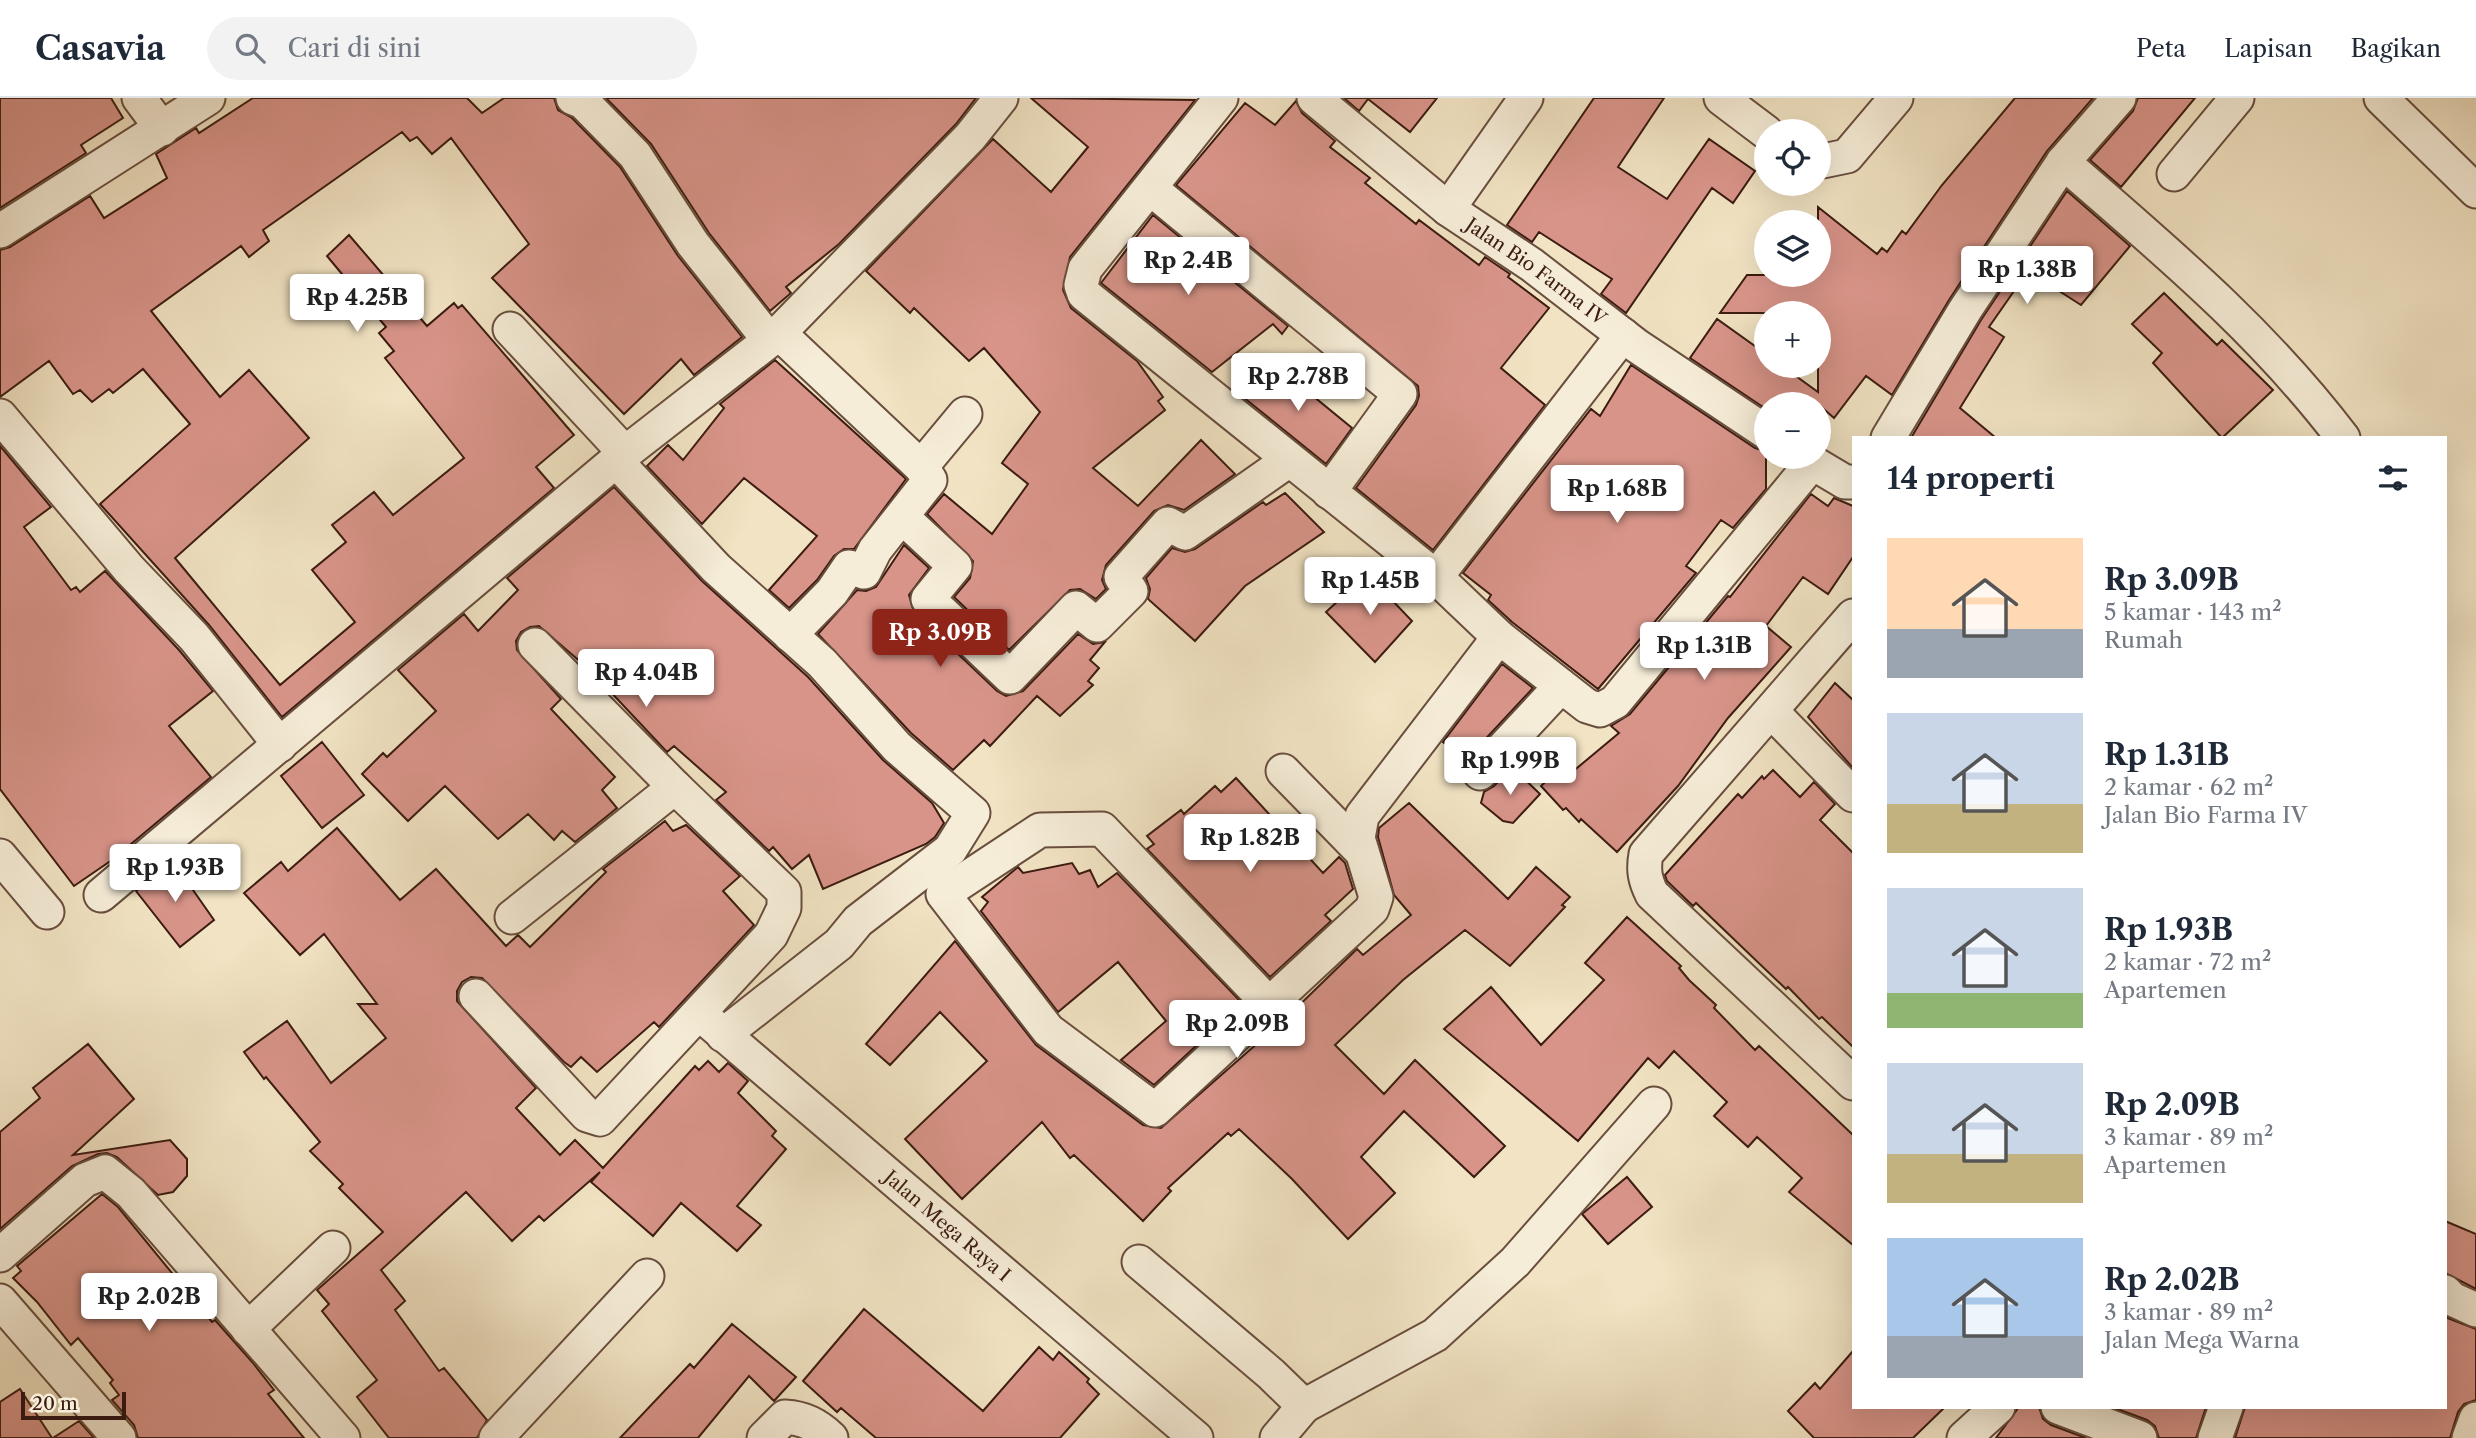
<!DOCTYPE html>
<html lang="id">
<meta charset="utf-8">
<style>
:root{--surface:#fff;--page:#f2f2f3;--text:#1f2937;--muted:#747a83;--line:#e0e1e3;--accent:#8f2418}
body{margin:0;font-family:"Libre Caslon Text",serif;background:var(--page);color:var(--text);height:100vh;display:flex;flex-direction:column;font-size:26px;white-space:nowrap}
*{box-sizing:border-box;margin:0}
p{font-size:23px;color:var(--muted)}
.icon{flex:none;width:38px;height:38px;fill:none;stroke:currentColor;stroke-width:2;stroke-linecap:round;stroke-linejoin:round}
.map{position:relative;flex:1;overflow:hidden}
.drawer{position:absolute;left:1852px;top:338px;width:595px;height:973px;display:flex;flex-direction:column;background:var(--surface);border-radius:0px;box-shadow:0 7px 28px #0002}
.drawer>*{flex:none}
.buttons{position:absolute;left:1754px;top:21px;display:grid;gap:14px}
.buttons a{display:grid;place-items:center;width:77px;height:77px;border-radius:50%;background:var(--surface);box-shadow:0 7px 28px #0002;font-size:35px}
.scale{position:absolute;left:21px;bottom:18px;width:105px;box-sizing:border-box;padding-left:7px;border:4px solid #3c1c11;border-top:0;font-size:19px;line-height:24px;white-space:nowrap;color:#3c1c11;-webkit-text-stroke:5px #f6edd8;paint-order:stroke}
.price{position:absolute;translate:-50% -60px;padding:0 16px;border-radius:7px;background:#fff;color:#222;font-size:23px;line-height:46px;filter:drop-shadow(0 2px 4px #0008)}
.price::after{content:'';position:absolute;left:50%;top:42px;width:21px;height:16px;margin-left:-10px;background:inherit;clip-path:polygon(0 0,100% 0,50% 100%)}
.price.current{background:var(--accent);color:#fff}
ul{padding:0;list-style:none}
li{display:flex;align-items:center;gap:21px;height:175px;padding:0 35px}
li span{display:grid;place-items:center;flex:none;width:196px;height:140px;border-radius:0px;color:#555}
li>.icon{margin-inline-start:auto}
span .icon{width:84px;height:84px;fill:#fffc;stroke-width:1}
li b{font-size:30px}
h2{display:flex;justify-content:space-between;align-items:center;height:84px;padding:0 35px;font-size:30px}
header{display:flex;align-items:center;gap:42px;box-sizing:border-box;height:98px;padding:0 35px;background:var(--surface);border-bottom:2px solid var(--line)}
header strong{font-size:33px}
nav{display:flex;gap:38px;margin-inline-start:auto;font-size:24px}
.search{width:490px;height:63px;background:var(--page);display:flex;align-items:center;gap:18px;box-sizing:border-box;padding:0 24px;border-radius:38px;color:var(--muted);font-size:26px}
.map>svg:first-child{display:block}
</style>
<header>
<strong>Casavia</strong>
<div class="search"><svg class="icon" aria-label="search" viewBox="0 0 24 24"><circle cx="10" cy="10" r="6"/><path d="M15 15l6 6"/></svg>Cari di sini</div>
<nav><a>Peta</a><a>Lapisan</a><a>Bagikan</a></nav>
</header>
<div class="map">
<svg width="2476" height="1340" viewBox="0 0 2476 1340">
<rect width="100%" height="100%" fill="#f1e3c3"/>
<filter id="stains"><feTurbulence type="fractalNoise" baseFrequency=".00286" numOctaves="4"/><feColorMatrix values="0 0 0 0 .2 0 0 0 0 .09 0 0 0 0 .02 0 0 0 .5 -.17"/></filter>
<radialGradient id="worn" r=".72"><stop offset=".6" stop-color="#630" stop-opacity="0"/><stop offset="1" stop-color="#630" stop-opacity=".3"/></radialGradient>
<path fill="#d89489" stroke="#3c1c11" stroke-width="2" d="M0,0H111L123,20L81,47L86,55L0,110Z
M253,0H467L482,15L504,0H554L558,12L572,20L620,69L678,158L742,239L694,277L681,261L624,316L492,180L529,146L451,40L432,56L417,39L410,43L402,34L263,132L269,143L249,159L241,148L151,213L220,299L249,272L309,340L175,460L280,587L355,524L312,472L346,444L332,427L374,394L393,417L464,360L385,260L394,253L379,235L386,229L327,158L349,137L427,228L454,205L458,210L462,207L574,337L536,369L554,390L282,619L209,527L100,406L190,326L143,271L113,295L109,291L92,304L80,292L73,296L49,263L0,299V152L10,149L90,98L104,120L167,80L156,56L196,30L199,35Z
M606,0H976L956,26L839,146L786,189L791,195L770,213L709,135L651,46Z
M1031,0L1195,2L1070,159L1063,192L1071,210L1137,263L1163,299L1158,303L1165,312L1093,370L1138,408L1201,342L1235,376L1184,412L1168,407L1154,413L1106,467L1102,482L1106,491L1096,501L1080,491L1070,492L1009,552L954,499L970,480L973,463L927,416L944,396L992,436L1028,386L1002,365L1040,314L984,250L969,263L914,210L910,215L866,173L993,41L1051,94L1088,49Z
M1344,0H1437L1410,34L1368,1L1359,13Z
M1594,0H1664L1618,69L1667,101L1709,41L1755,73L1733,105L1712,90L1626,215L1601,196L1612,181L1539,134L1532,144L1507,127Z
M2015,0H2093L2047,53L1949,202L1892,297L1866,278L1834,320L1818,306H1766V311L1690,260L1717,221L1766,256V268H1782L1818,294V215H1720L1747,177H1818V109L1877,156L1882,150L1887,154L1902,133L1906,136L1942,87Z
M2138,0H2195L2121,89L2090,62L2133,13Z
M1296,3L1302,15L1335,43L1330,49L1370,80L1365,85L1416,126L1419,122L1479,167L1485,159L1510,176L1508,179L1549,210L1501,270L1545,307L1433,452L1356,390L1416,307L1419,298L1418,288L1176,87L1245,5L1275,27Z
M2067,93L2130,148L2081,207L2028,173L1989,229L2004,239L1960,310L1996,340H1911L1981,222Z
M1153,117L1288,228L1282,236L1273,226L1212,274L1101,185Z
M2164,195L2217,247L2222,242L2273,292L2222,340L2153,265L2162,255L2132,226Z
M775,262L906,381L854,451H844L834,458L817,482L789,510L769,492L817,438L744,380L702,426L647,368L668,347L683,362L724,310L720,306Z
M1274,266L1352,330L1326,366L1243,299Z
M1631,267L1755,350L1766,353V391L1733,430L1721,422L1686,468L1696,475L1598,591L1512,524L1488,502L1491,497L1463,475L1591,311L1600,318Z
M0,348L51,409L24,429L71,492L76,489L80,494L105,473L179,552L213,593L169,628L211,679L112,762L74,788L0,691Z
M614,389L702,483L808,579L883,662L932,705L944,725L935,739L926,746L823,791L809,757L792,771L773,749L769,753L716,702L726,694L674,648L667,654L591,573L539,528L530,529L521,534L516,543L517,552L561,601L551,611L615,679L602,692L617,710L575,744L562,733L554,742L528,716L498,741L445,688L408,723L362,676L383,655L387,659L436,613L398,572L464,516L478,533L518,492L507,480Z
M1285,395L1324,434L1245,488L1195,543L1148,501L1150,491L1146,480L1172,450L1185,454L1195,451L1263,404L1266,407Z
M1811,396L1828,408L1834,400L1853,408V459L1828,496L1803,479L1766,528L1791,549L1728,620L1678,688L1617,754L1581,721L1579,724L1566,710L1563,712L1541,688L1563,667L1571,675L1619,635L1611,628L1630,616L1728,498L1730,499Z
M904,447L929,470L909,497L914,514L997,593L1006,598L1023,593L1078,536L1093,546L1105,544L1090,562L1099,570L1088,583L1093,587L1060,618L1037,598L990,648L984,642L953,672L911,635L818,536L857,492L866,493L876,489Z
M1367,476L1412,523L1375,564L1326,514Z
M1502,566L1533,590L1465,663L1443,644Z
M1835,585L1853,602V670L1808,619Z
M322,644L364,697L322,730L281,678Z
M1512,669L1540,696L1513,725L1503,723L1481,705L1484,694L1494,688Z
M1773,672L1800,699L1814,684L1835,706L1820,722L1853,755V949L1822,919L1819,921L1788,889L1786,891L1696,805L1693,808L1667,783L1665,777L1738,696L1742,700L1762,678L1764,681Z
M1236,680L1323,775L1339,759L1345,765L1353,791L1325,817L1331,823L1270,879L1147,751L1154,746L1147,738L1181,712L1184,716L1215,688L1221,694Z
M1409,705L1508,801L1536,769L1570,799L1562,807L1565,809L1510,868L1465,832L1403,882L1335,947L1384,996L1415,962L1505,1048L1474,1079L1404,1013L1361,1059L1395,1095L1348,1141L1292,1081L1239,1031L1231,1038L1228,1035L1168,1090L1171,1093L1143,1123L1074,1057L1070,1060L1042,1024L962,1101L905,1041L987,963L940,914L890,967L866,946L955,843L1036,947L1143,1027L1161,1030L1284,922L1357,851L1363,857L1411,817L1394,797L1378,739L1379,730Z
M665,723L673,733L686,727L740,778L723,793L754,827L659,929L654,924L597,974L581,959L571,969L564,964L482,880L471,879L462,884L457,893V903L536,990L516,1010L560,1057L575,1042L603,1070L695,968L699,972L708,963L719,974L728,965L748,983L738,995L776,1033L772,1038L786,1051L737,1108L761,1127L737,1153L681,1105L653,1138L591,1084L600,1074L544,1123L539,1118L512,1143L466,1094L381,1172L405,1203L395,1212L439,1273L444,1270L487,1322L477,1340H389L357,1299L377,1282L322,1213L329,1206L317,1192L383,1134L339,1090L343,1086L310,1053L320,1044L266,979L264,981L244,954L287,923L331,985L386,940L358,906H377L324,836L300,857L244,795L281,764L288,773L337,730L400,802L436,771L506,848L518,837L530,849L606,774L603,771Z
M172,762L214,822L180,849L136,793Z
M1072,765L1079,776L1090,772L1098,789L1117,775L1242,905L1154,987L1121,962L1166,923L1118,864L1058,914L981,813L988,804L982,799L1018,769L1023,775Z
M1627,819L1681,868L1679,870L1689,882L1716,907L1714,910L1755,952L1759,948L1853,1037V1147L1789,1094L1802,1080L1757,1039L1748,1049L1714,1018L1727,1004L1674,953L1659,970L1648,960L1578,1043L1444,931L1491,889L1541,947L1604,882L1585,865Z
M88,946L134,1001L73,1057L170,1042L187,1061V1078L173,1094L158,1097L117,1059L107,1055L98,1056L72,1068L0,1131V1034L40,1000L33,990Z
M1627,1079L1652,1109L1608,1146L1582,1116Z
M102,1096L118,1109L212,1224L215,1222L253,1265L274,1292L268,1296L304,1340H138L134,1327L112,1302L119,1297L110,1285L113,1282L78,1240L71,1247L37,1204L13,1180L21,1173L17,1168Z
M2445,1123L2476,1136V1191L2445,1175Z
M864,1211L983,1313L1039,1249L1053,1262L1059,1254L1089,1281L1087,1284L1099,1296L1060,1340H876L841,1310L837,1314L803,1283Z
M2445,1219L2476,1231V1302L2464,1306L2458,1314L2450,1340H2235L2245,1309H2445Z
M732,1226L796,1279L774,1303L749,1278L698,1340H620L690,1266L694,1270Z
M1853,1253V1309H1945L1913,1340H1814L1788,1313L1815,1285L1820,1291Z
M20,1291L52,1340H0V1304Z
M2019,1309H2039L2043,1321L2051,1327L2086,1340H1996Z
M2112,1309H2206L2196,1340H2159L2155,1328L2147,1322Z
M79,1323L94,1340H53Z"/>
<g fill="none" stroke-linecap="round" stroke-linejoin="round">
<defs>
<g id="street">
<path d="M139,0L162,31"/>
<path d="M573,0L583,4L635,57L693,146L769,242"/>
<path d="M1221,0L1085,171L1081,187L1084,196L1436,479L1499,539L1587,608L1600,612L1615,604L1812,365"/>
<path id="s1" d="M1314,0L1448,111L1532,167L1637,248L1766,334"/>
<path d="M1721,0L1766,34"/>
<path d="M2381,0L2476,93"/>
<path d="M1818,64L1847,58L1896,0"/>
<path d="M2063,64C2163,151 2262,233 2343,340"/>
<path d="M2174,76L2237,0"/>
<path d="M1150,90L1400,296L1329,394"/>
<path d="M1448,111L1526,0"/>
<path d="M0,133L208,0"/>
<path d="M510,231L625,355"/>
<path d="M779,235L921,369L965,316"/>
<path d="M0,318L129,471L194,539L280,647"/>
<path d="M1888,340L1965,212L2063,64L2119,0"/>
<path d="M1803,359L1845,384H1853"/>
<path d="M616,363L716,470L822,565L897,649L973,715L950,752L858,823L839,846L723,937"/>
<path d="M902,419L955,468L928,501L1010,579L1076,510L1097,527L1131,493L1121,479L1168,426L1185,435L1289,362"/>
<path d="M1436,479L1623,237"/>
<path d="M1853,518L1646,756C1643,772 1645,782 1652,796L1853,985"/>
<path d="M790,537L832,494L849,469L864,474L875,452L930,382L921,369"/>
<path d="M1772,614L1853,697"/>
<path d="M1283,673L1360,752"/>
<path d="M1480,675L1561,588"/>
<path d="M0,758L47,814"/>
<path d="M101,797L625,355L779,235L970,39L1001,0"/>
<path d="M512,819L675,689"/>
<path d="M476,898L587,1017L600,1021L771,837L784,810V794L675,689L535,547"/>
<path d="M1271,908L1102,731L1040,732L943,796L1048,932L1155,1012L1372,811L1376,799L1358,740L1362,718L1499,539"/>
<path id="s2" d="M708,923L1196,1340"/>
<path d="M0,1157L85,1082L105,1074L131,1095L343,1340"/>
<path d="M1139,1164L1271,1276L1304,1308L1435,1237L1515,1164L1654,1006"/>
<path d="M2445,1194L2452,1201L2476,1212"/>
<path d="M0,1203L119,1340"/>
<path d="M248,1231L333,1150"/>
<path d="M2058,1309L2140,1340"/>
<path d="M496,1340L647,1178"/>
<path d="M764,1340L785,1319C804,1320 817,1327 831,1340"/>
<path d="M1277,1340L1304,1308"/>
<path d="M1964,1340L1998,1309"/>
<path d="M2215,1340L2226,1309"/>
<path d="M2469,1340L2476,1321"/>
</g>
</defs>
<use href="#street" stroke="#694e3e" stroke-width="37"/>
<use href="#street" stroke="#f6edd8" stroke-width="33"/>
</g>
<g text-anchor="middle" dominant-baseline="central" stroke-width="5" stroke-linejoin="round" paint-order="stroke">
<g font-size="19" fill="#3c1c11" stroke="#f6edd8">
<text stroke="none"><textPath href="#s1" startOffset="282">Jalan Bio Farma IV</textPath></text>
<text stroke="none"><textPath href="#s2" startOffset="315">Jalan Mega Raya I</textPath></text>
</g>
</g>
<rect width="100%" height="100%" filter="url(#stains)"/>
<rect width="100%" height="100%" fill="url(#worn)"/>
</svg>
<div class="buttons">
<a><svg class="icon" aria-label="locate" viewBox="0 0 24 24"><circle cx="12" cy="12" r="6"/><path d="M12 2v4M12 18v4M2 12h4M18 12h4"/></svg></a>
<a><svg class="icon" aria-label="layers" viewBox="0 0 24 24"><path d="M12 4l9 5-9 5-9-5zM3 14l9 5 9-5"/></svg></a>
<a>+</a>
<a>−</a>
</div>
<div class="scale">20 m</div>
<b class="price" style="left:1188px;top:199px">Rp 2.4B</b>
<b class="price" style="left:2027px;top:208px">Rp 1.38B</b>
<b class="price" style="left:357px;top:236px">Rp 4.25B</b>
<b class="price" style="left:1298px;top:315px">Rp 2.78B</b>
<b class="price" style="left:1617px;top:427px">Rp 1.68B</b>
<b class="price" style="left:1370px;top:519px">Rp 1.45B</b>
<b class="price current" style="left:940px;top:571px">Rp 3.09B</b>
<b class="price" style="left:1704px;top:584px">Rp 1.31B</b>
<b class="price" style="left:646px;top:611px">Rp 4.04B</b>
<b class="price" style="left:1510px;top:699px">Rp 1.99B</b>
<b class="price" style="left:1250px;top:776px">Rp 1.82B</b>
<b class="price" style="left:175px;top:806px">Rp 1.93B</b>
<b class="price" style="left:1237px;top:962px">Rp 2.09B</b>
<b class="price" style="left:149px;top:1235px">Rp 2.02B</b>
<section class="drawer">
<h2>14 properti<svg class="icon" aria-label="filters" viewBox="0 0 24 24"><path d="M4 7h16M4 17h16"/><circle cx="9" cy="7" r="2"/><circle cx="15" cy="17" r="2"/></svg></h2>
<ul>
<li><span style="background:linear-gradient(#ffd9b3 65%,#9aa5b1 0)"><svg class="icon" aria-label="home" viewBox="0 0 24 24"><path d="M3 11l9-7 9 7M6 9v11h12V9"/></svg></span><div><b>Rp 3.09B</b><p>5 kamar · 143 m²</p><p>Rumah</p></div></li>
<li><span style="background:linear-gradient(#c9d6e8 65%,#c2b280 0)"><svg class="icon" aria-label="home" viewBox="0 0 24 24"><path d="M3 11l9-7 9 7M6 9v11h12V9"/></svg></span><div><b>Rp 1.31B</b><p>2 kamar · 62 m²</p><p>Jalan Bio Farma IV</p></div></li>
<li><span style="background:linear-gradient(#c9d6e8 75%,#8fb573 0)"><svg class="icon" aria-label="home" viewBox="0 0 24 24"><path d="M3 11l9-7 9 7M6 9v11h12V9"/></svg></span><div><b>Rp 1.93B</b><p>2 kamar · 72 m²</p><p>Apartemen</p></div></li>
<li><span style="background:linear-gradient(#c9d6e8 65%,#c2b280 0)"><svg class="icon" aria-label="home" viewBox="0 0 24 24"><path d="M3 11l9-7 9 7M6 9v11h12V9"/></svg></span><div><b>Rp 2.09B</b><p>3 kamar · 89 m²</p><p>Apartemen</p></div></li>
<li><span style="background:linear-gradient(#a9c7e8 70%,#9aa5b1 0)"><svg class="icon" aria-label="home" viewBox="0 0 24 24"><path d="M3 11l9-7 9 7M6 9v11h12V9"/></svg></span><div><b>Rp 2.02B</b><p>3 kamar · 89 m²</p><p>Jalan Mega Warna</p></div></li>
</ul>
</section>
</div>
